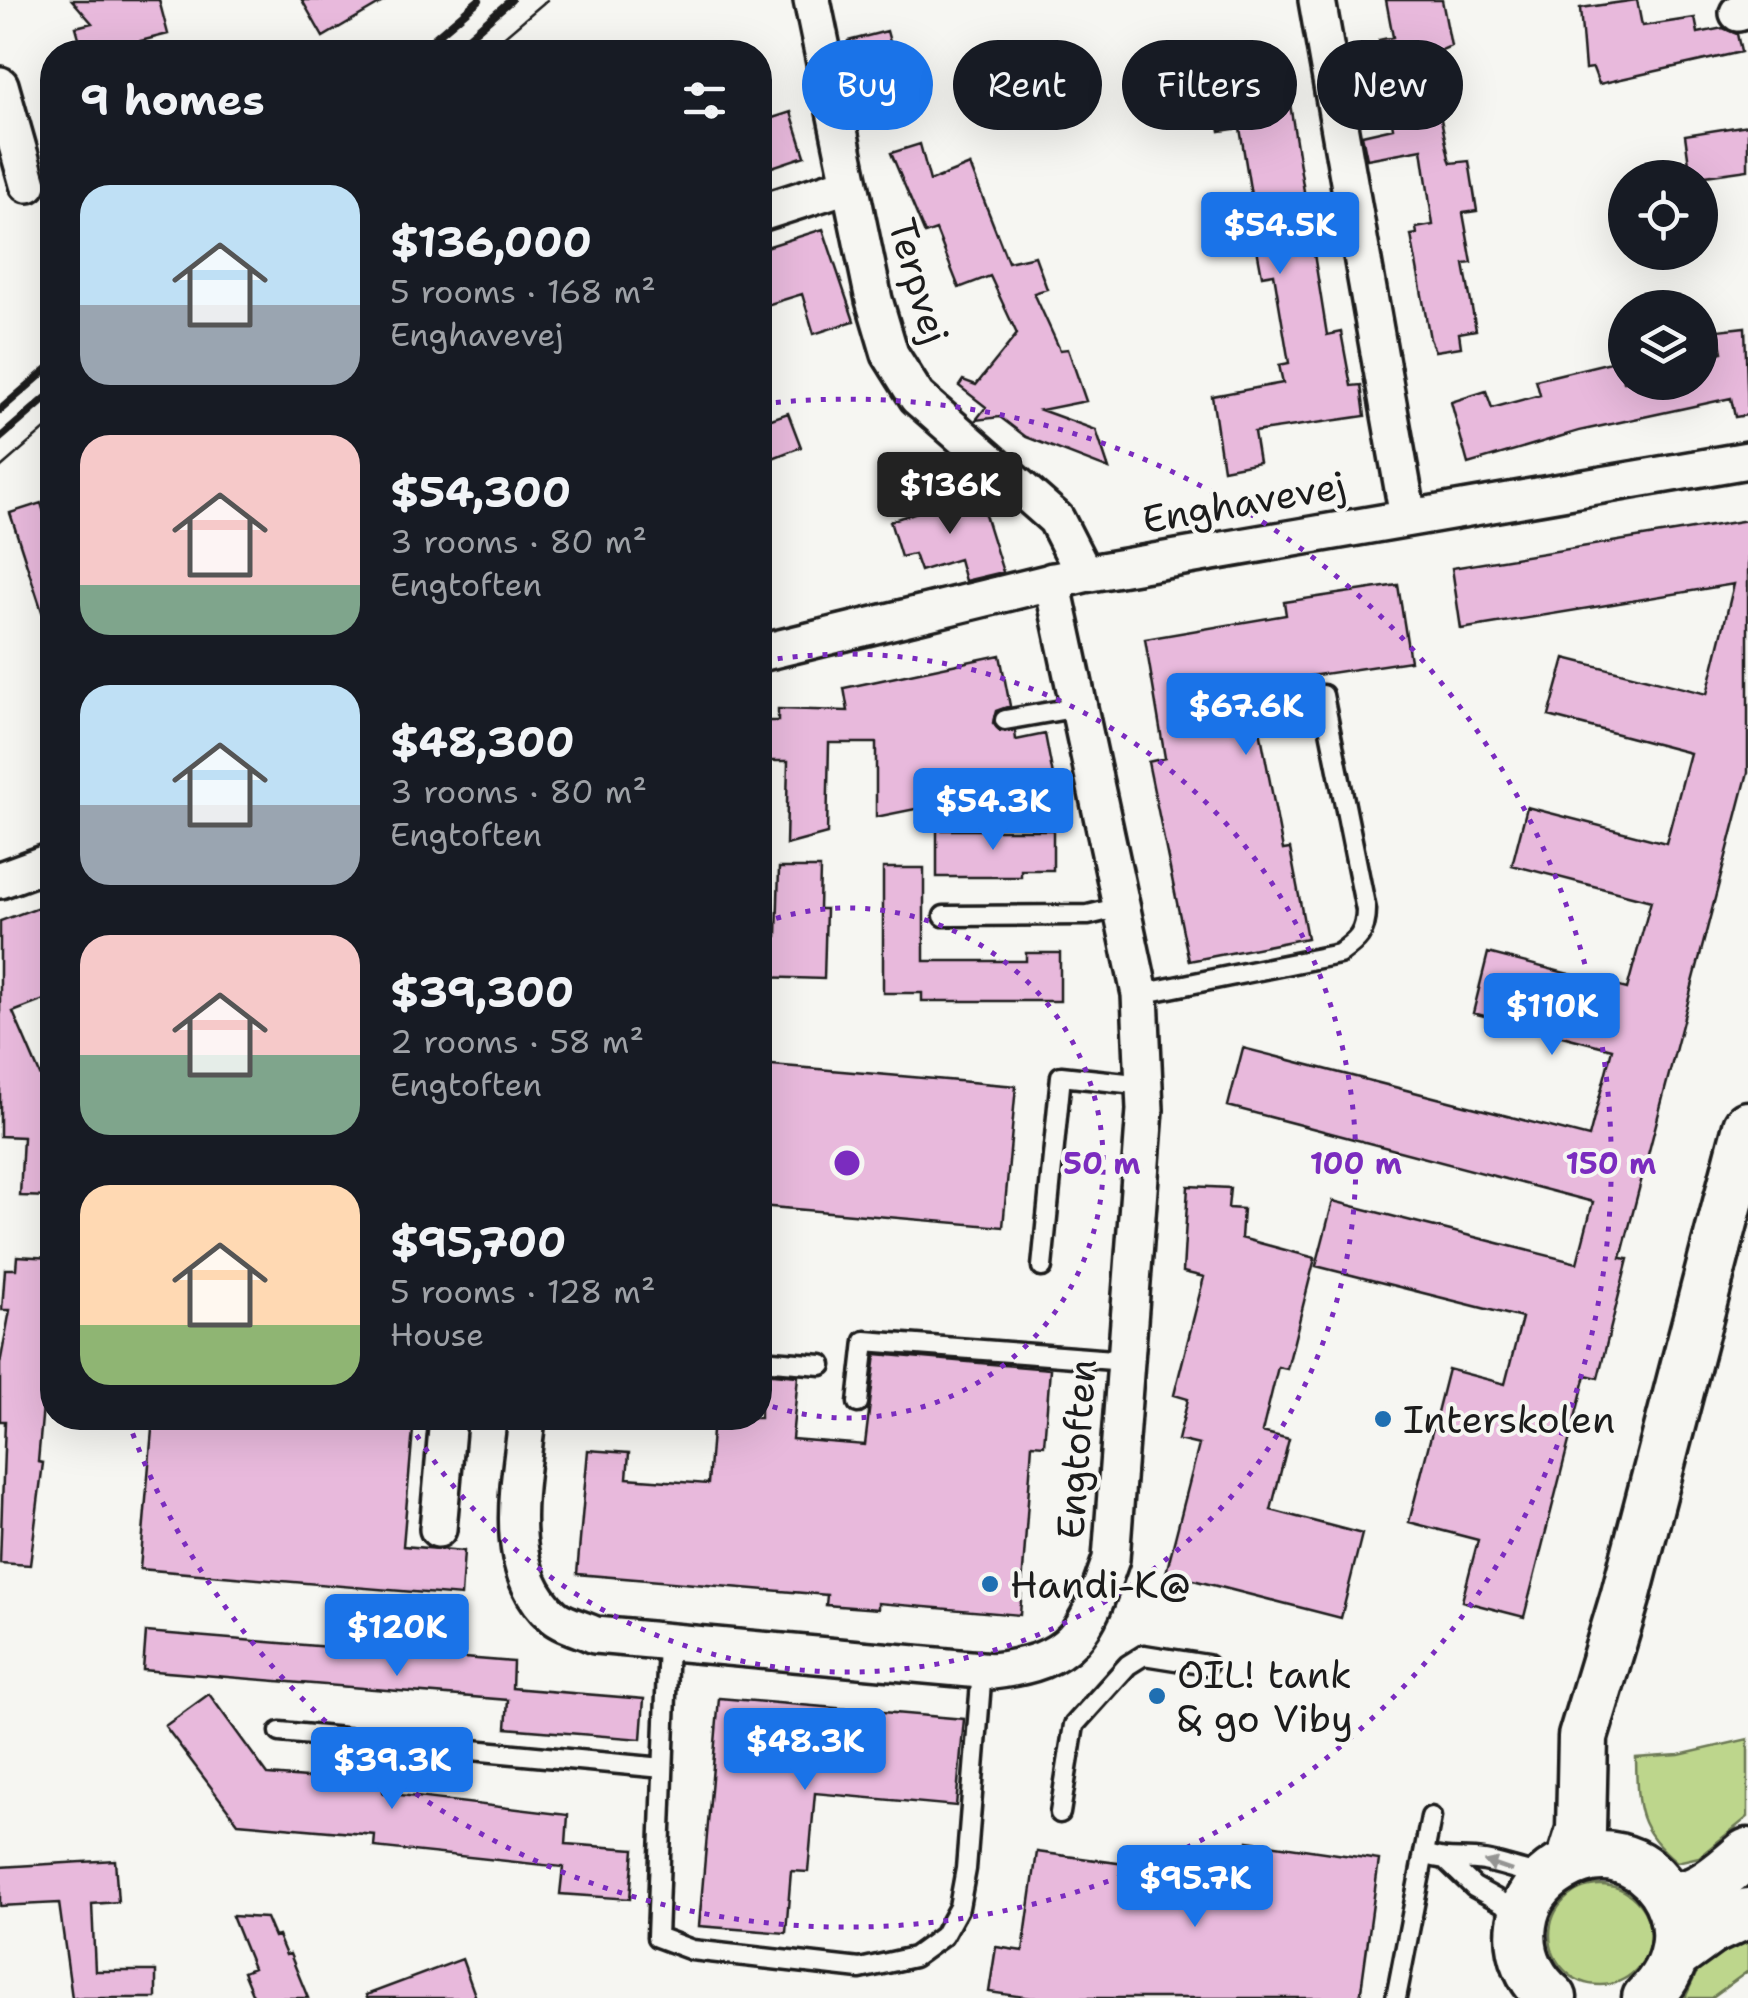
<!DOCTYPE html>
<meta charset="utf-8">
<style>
:root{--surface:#171b24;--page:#242831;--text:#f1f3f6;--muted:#9ea1a6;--accent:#1a73e8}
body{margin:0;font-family:"Shantell Sans",sans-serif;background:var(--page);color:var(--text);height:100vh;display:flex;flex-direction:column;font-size:38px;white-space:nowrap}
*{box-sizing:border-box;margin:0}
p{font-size:32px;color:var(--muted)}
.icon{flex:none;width:55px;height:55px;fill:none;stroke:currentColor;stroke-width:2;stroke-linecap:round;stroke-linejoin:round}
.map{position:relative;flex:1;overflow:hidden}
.panel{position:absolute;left:40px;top:40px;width:732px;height:1390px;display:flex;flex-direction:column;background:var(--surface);border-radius:40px;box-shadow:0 10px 40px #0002}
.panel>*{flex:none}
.guide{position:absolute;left:802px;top:40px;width:795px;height:90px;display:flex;gap:20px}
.fabs{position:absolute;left:1608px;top:160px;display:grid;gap:20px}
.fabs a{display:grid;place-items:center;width:110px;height:110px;border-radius:50%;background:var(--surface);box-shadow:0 10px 40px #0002;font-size:50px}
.price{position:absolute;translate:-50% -85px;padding:0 22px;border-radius:10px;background:var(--accent);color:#fff;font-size:32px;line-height:65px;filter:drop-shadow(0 2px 5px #0008)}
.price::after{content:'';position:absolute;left:50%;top:60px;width:30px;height:22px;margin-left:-15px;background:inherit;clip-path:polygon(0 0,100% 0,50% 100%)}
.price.current{background:#222;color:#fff}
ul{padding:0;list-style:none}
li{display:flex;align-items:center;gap:30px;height:250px;padding:0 40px}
li span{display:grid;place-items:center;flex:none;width:280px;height:200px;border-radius:30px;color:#555}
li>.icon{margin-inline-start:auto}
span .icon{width:120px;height:120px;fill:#fffc;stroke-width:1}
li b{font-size:42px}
h2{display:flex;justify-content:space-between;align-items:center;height:120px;padding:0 40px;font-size:42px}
.pill{padding:0 35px;border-radius:45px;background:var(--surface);box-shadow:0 10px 40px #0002;font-size:35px;line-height:90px}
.pill.current{background:var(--accent);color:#fff}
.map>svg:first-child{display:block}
</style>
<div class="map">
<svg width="1748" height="1998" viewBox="0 0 1748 1998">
<rect width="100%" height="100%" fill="#f6f6f2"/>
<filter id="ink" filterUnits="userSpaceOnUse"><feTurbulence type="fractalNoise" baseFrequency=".01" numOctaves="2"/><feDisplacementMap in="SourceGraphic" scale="20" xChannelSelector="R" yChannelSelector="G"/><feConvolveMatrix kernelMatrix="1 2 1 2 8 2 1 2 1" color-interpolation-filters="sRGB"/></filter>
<g filter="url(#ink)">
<path fill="#bdd68c" stroke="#6c7954" stroke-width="2.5" d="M1748,1739V1817L1699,1857L1677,1862C1637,1829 1637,1808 1636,1758L1679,1755Z
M1550 1935a50 50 0 1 1 100 0a50 50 0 1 1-100 0Z
M1748,1927V1971L1711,1998H1685L1704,1956Z"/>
<path fill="#e8b9dc" stroke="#1c1c1c" stroke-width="2.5" d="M72,0H159L168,34L113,48L114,52H83L76,27L92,23Z
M302,0H386L323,37Z
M1386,0H1442L1451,46L1428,56L1449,158L1451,163L1469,161L1477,211L1463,213L1472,263L1464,264L1476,330L1459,333L1461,347L1435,351L1430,339L1411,235L1417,234L1416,228L1433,225L1422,149L1367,159L1362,135L1393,128L1379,40L1393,37Z
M1637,0L1642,26L1695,18L1698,33L1723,28L1737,34L1741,52L1599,84L1593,68L1585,69L1580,8Z
M887,31L898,71L875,76L853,72L848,41Z
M1247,67L1250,83L1279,78L1284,105L1290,104L1327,335L1341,332L1351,386L1361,385L1365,416L1254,432L1259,462L1223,469L1212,396L1283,383L1279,365L1289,363L1274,274L1262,276L1255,238L1250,239L1243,196L1251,195L1240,128L1220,131L1210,72Z
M791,112L805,156L760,171V122Z
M1748,125V170L1691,178L1685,135Z
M920,144L930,181L970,165L1008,262L1035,256L1047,289L1034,293L1060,350L1068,349L1086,401L1041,410L1096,430L1109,469L1026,437L1000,417L976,420L986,407L959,386L963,380L976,385L1017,334L990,276L959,288L936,230L925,234L891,153Z
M823,229L854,321L814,334L802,294L760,307V249Z
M1745,327L1748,415L1735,417L1731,398L1579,431L1468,464L1451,402L1486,391L1492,408L1540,395L1536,380L1619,360L1624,382H1700V356L1722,352L1718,330Z
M788,413L801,447L760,463V423Z
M978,492L1003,572L965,581L959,559L920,571L914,554L901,557L890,521Z
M41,503L52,538V630H48L10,513Z
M1748,520V772L1621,1258L1628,1259L1598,1378L1586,1375L1524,1617L1462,1601L1478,1540L1409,1522L1448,1369L1505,1384L1522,1318L1316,1266L1333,1201L1577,1263L1593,1202L1228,1106L1243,1048L1589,1137L1612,1049L1473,1013L1488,953L1627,989L1651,901L1512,865L1527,807L1666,843L1690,753L1549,716L1565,658L1707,694L1734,584L1461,629L1452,568Z
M1398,585L1410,661L1270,682L1272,695L1254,698L1283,850L1290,849L1307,938L1189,961L1148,762L1165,758L1145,639L1286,615L1284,602Z
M1000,655L1010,706L996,711L993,723L1000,731H1015L1016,740L1045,734L1054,781L876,817V743H829L827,834L786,845L788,761H760V721H778V709L848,711L844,688Z
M937,830H1053V870H1021V877H937Z
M779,868H820L819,909H826L824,979L760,977V943L767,944V936H777Z
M883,868H924V961H1026V953H1060V1001H922V993H883Z
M52,902V997L13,1012L41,1077L52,1078V1197L20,1196L23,1137L0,1136V921Z
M760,1064L1016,1086L1003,1227L760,1206Z
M1188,1186L1230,1188L1228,1208L1243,1209L1241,1238L1315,1258L1287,1369L1278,1367L1262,1432L1289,1439L1271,1510L1362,1534L1341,1618L1166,1573L1199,1445L1178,1440L1188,1399L1174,1395L1204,1277L1183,1272Z
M17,1256L52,1258V1383L50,1407L43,1406L38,1462L43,1463L30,1565L0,1563L5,1421H0V1364L10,1310H2L5,1269H16Z
M876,1354L1050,1369L1044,1445L1032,1444L1020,1615L878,1603V1609L826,1605L827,1595L577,1574L588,1450L629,1453L627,1478L708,1484L713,1418H760V1373L798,1376L792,1439L865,1445Z
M153,1418H414L403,1546L464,1551L461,1596L140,1569Z
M146,1632L513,1662L512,1688L644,1699L641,1739L506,1728L508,1700L143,1670Z
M209,1694L268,1775L383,1784V1793L568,1815L566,1844L634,1849L630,1899L560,1894L563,1867L374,1847L375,1835L238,1823L165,1726Z
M719,1698L964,1719L956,1806L815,1793L808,1872L791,1871L786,1933L699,1926Z
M1248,1841L1379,1860L1360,1998H1031L989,1992L996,1947L1023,1951L1037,1852L1242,1880Z
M115,1860L118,1902L92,1904L95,1971H156V1998H72L59,1903L0,1906V1867Z
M232,1916L266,1918L274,1937L278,1936L286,1955L290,1954L308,1998H254L243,1972L253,1968Z
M462,1959L476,1998H367L366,1995Z"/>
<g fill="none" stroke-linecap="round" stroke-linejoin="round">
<defs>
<path id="lane" d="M1005,720L1079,707
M944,916L1088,915L1121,907
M1140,994L1339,954C1357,941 1366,934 1366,910L1323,695
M1042,1267L1061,1076L1145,1085
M760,1360L822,1365
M858,1403L865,1341L1126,1361
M668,1641L657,1937L692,1950L860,1969L914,1957L943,1936L959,1907L966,1869L982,1670
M280,1732L663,1768
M1060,1813L1074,1725L1128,1665L1144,1655L1207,1665
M1425,1854C1449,1863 1462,1857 1484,1861C1503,1864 1521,1872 1541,1875
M1448,1862L1474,1887L1521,1913
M1396,1998L1431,1817"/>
<path id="street" d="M812,0L874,300L890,354L917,397L1056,519L1084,574
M1317,0L1408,517
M1738,13L1748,10
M0,85L28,184
M760,213L850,184
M760,653L1084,574L1748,460
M0,880L52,861
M527,1418C521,1480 499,1568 553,1616C563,1625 583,1629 595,1635L992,1671C1076,1661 1085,1633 1111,1559L1145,1110L1140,994L1052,581
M438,1529L448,1418"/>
<path id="secondary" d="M1571,1862L1581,1830L1583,1737L1625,1598L1748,1126
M1667,1895C1698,1901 1725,1871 1748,1853
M1676,1955L1709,1931L1748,1913
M1552,1998C1530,1979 1518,1953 1522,1924C1525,1900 1540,1881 1560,1869C1643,1818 1720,1930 1647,1998"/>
</defs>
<use href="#lane" stroke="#1c1c1c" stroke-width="25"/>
<use href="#street" stroke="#1c1c1c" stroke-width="42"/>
<use href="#secondary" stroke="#1c1c1c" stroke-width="55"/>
<use href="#lane" stroke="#f6f6f2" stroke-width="18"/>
<use href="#street" stroke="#f6f6f2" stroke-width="35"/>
<use href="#secondary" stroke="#f6f6f2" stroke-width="48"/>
<path stroke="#1c1c1c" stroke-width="2.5" d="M486,52L547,0
M0,468L52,423"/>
<path stroke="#1c1c1c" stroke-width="8" d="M418,52L479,0
M451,52L511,0
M0,410L52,365
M0,438L52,393"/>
</g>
<defs><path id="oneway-solid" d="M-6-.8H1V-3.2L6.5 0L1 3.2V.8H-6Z" transform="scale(2.5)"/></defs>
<use fill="#949492" href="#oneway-solid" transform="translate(1498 1866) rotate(-161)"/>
</g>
<g fill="none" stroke="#7b2cbf" stroke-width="5" stroke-dasharray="5 10">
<path d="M762 923A255 255 0 1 1 762 1403"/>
<path d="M763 661A509 509 0 1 1 408 1421"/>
<path d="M761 404A764 764 0 1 1 127 1418"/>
</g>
<g fill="#1f6fb2" stroke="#f6f6f2" stroke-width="4">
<circle cx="1383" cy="1419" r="10"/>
<circle cx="990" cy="1584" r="10"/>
<circle cx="1157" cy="1696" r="10"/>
</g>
<g text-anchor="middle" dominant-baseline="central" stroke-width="8" stroke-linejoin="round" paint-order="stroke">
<g font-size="38" fill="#1c1c1c" stroke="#f6f6f2">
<text transform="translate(919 281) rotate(74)">Terpvej</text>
<text transform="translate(1244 502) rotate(-10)">Enghavevej</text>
<text transform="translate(1076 1449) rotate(-86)">Engtoften</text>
</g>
<g font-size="38" fill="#1c1c1c" stroke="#f6f6f2" text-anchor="start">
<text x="1403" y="1419">Interskolen</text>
<text x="1010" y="1584">Handi-K@</text>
<text x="1177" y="1674">OIL! tank<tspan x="1177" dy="44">&amp; go Viby</tspan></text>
</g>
</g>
<circle cx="847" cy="1163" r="15" fill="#7b2cbf" stroke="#f6f6f2" stroke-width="5"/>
<g font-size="30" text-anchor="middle" font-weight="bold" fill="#7b2cbf" stroke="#f6f6f2" stroke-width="8" stroke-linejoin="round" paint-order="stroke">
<text x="1102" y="1174">50 m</text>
<text x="1356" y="1174">100 m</text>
<text x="1611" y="1174">150 m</text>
</g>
</svg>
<div class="fabs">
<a><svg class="icon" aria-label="locate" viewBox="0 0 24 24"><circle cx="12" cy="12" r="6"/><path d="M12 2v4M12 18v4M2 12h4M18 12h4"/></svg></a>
<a><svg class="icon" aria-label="layers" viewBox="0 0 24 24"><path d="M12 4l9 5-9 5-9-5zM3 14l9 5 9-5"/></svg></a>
</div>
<b class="price" style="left:1280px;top:277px">$54.5K</b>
<b class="price current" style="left:950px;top:537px">$136K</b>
<b class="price" style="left:1246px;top:758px">$67.6K</b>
<b class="price" style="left:993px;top:853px">$54.3K</b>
<b class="price" style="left:1552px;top:1058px">$110K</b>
<b class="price" style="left:397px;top:1679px">$120K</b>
<b class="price" style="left:805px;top:1793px">$48.3K</b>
<b class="price" style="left:392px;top:1812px">$39.3K</b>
<b class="price" style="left:1195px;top:1930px">$95.7K</b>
<div class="guide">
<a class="pill current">Buy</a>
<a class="pill">Rent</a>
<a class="pill">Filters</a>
<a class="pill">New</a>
</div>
<section class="panel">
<h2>9 homes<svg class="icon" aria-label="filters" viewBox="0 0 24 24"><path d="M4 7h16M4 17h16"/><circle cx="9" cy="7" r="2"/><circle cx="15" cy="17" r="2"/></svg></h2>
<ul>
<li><span style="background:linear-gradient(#bfe0f5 60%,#9aa5b1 0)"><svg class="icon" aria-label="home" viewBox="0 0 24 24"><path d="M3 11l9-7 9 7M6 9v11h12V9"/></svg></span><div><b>$136,000</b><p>5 rooms · 168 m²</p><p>Enghavevej</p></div></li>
<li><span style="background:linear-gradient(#f6c9c9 75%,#7fa58c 0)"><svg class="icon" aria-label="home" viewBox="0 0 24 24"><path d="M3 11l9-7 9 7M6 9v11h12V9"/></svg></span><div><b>$54,300</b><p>3 rooms · 80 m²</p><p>Engtoften</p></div></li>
<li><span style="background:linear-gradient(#bfe0f5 60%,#9aa5b1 0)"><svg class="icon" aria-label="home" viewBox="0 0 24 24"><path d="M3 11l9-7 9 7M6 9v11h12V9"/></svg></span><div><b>$48,300</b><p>3 rooms · 80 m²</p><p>Engtoften</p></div></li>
<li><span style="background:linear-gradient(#f6c9c9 60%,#7fa58c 0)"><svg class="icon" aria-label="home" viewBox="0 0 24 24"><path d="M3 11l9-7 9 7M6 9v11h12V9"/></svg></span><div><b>$39,300</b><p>2 rooms · 58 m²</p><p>Engtoften</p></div></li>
<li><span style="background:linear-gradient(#ffd9b3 70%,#8fb573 0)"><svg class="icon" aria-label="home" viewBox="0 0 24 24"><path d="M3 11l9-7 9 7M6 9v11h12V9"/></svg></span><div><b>$95,700</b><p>5 rooms · 128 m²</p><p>House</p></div></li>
</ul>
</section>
</div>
